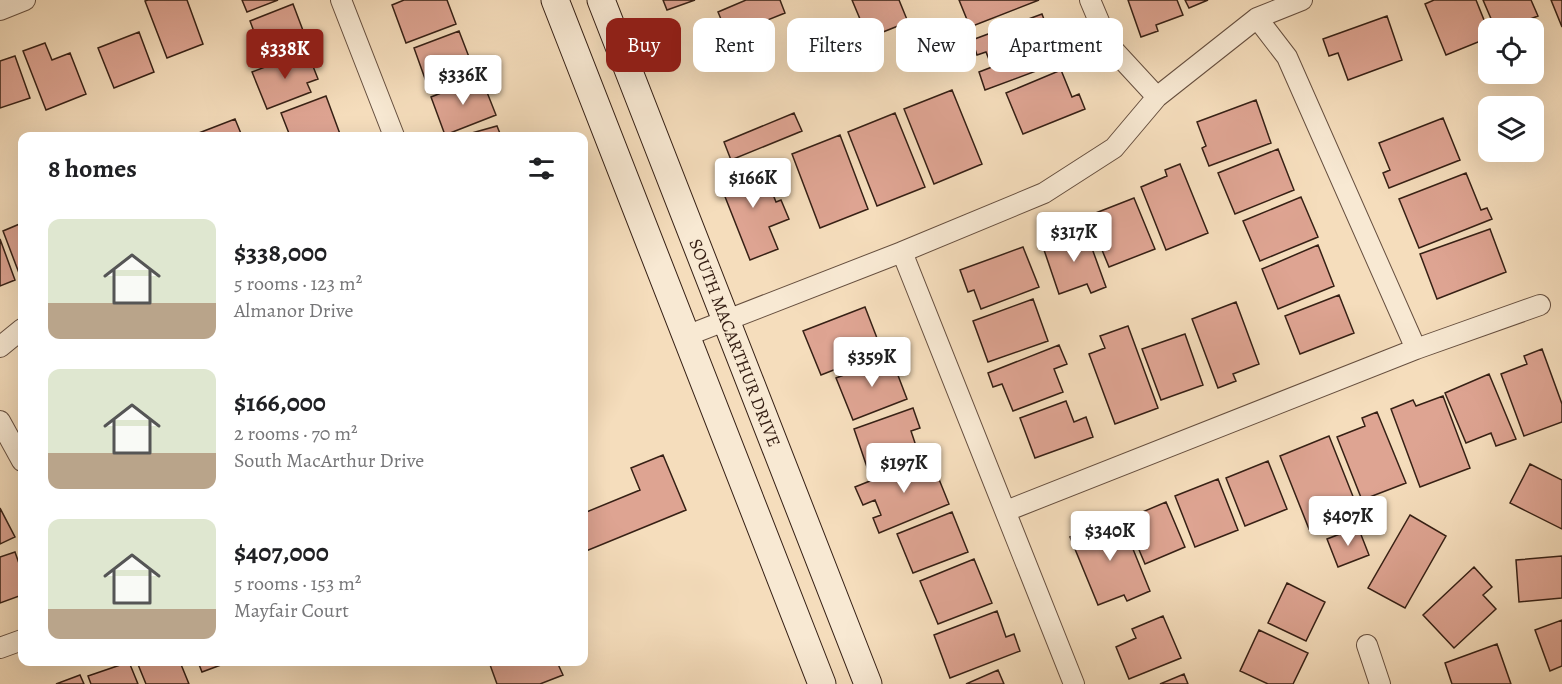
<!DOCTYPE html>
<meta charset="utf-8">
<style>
:root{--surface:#fff;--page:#f6f6f6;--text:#202124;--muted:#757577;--accent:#8f2418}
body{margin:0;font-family:Alegreya,serif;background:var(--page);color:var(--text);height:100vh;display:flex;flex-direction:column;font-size:22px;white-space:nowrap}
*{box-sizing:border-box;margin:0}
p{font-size:20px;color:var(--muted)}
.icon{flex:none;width:33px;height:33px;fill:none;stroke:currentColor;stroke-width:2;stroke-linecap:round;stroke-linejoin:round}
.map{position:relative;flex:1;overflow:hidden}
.sheet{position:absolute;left:18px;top:132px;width:570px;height:534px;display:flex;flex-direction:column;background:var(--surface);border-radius:12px;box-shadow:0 6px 24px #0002}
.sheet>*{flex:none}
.top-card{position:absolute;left:606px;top:18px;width:570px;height:54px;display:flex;gap:12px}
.buttons{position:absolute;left:1478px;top:18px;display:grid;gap:12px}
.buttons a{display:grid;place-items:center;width:66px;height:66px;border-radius:12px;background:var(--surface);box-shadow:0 6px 24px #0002;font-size:30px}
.price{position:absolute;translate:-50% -51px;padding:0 14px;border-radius:6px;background:#fff;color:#222;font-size:20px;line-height:39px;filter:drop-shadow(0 2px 3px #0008)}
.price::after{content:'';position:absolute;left:50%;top:36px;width:18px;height:14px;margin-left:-9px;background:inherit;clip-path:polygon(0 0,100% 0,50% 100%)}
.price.active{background:var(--accent);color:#fff}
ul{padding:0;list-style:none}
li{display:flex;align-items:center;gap:18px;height:150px;padding:0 30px}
li span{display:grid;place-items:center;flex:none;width:168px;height:120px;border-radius:12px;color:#555}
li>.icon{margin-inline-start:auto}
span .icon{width:72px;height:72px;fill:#fffc;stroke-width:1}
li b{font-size:26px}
h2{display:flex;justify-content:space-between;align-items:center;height:72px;padding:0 30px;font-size:26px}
.chip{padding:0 21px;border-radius:12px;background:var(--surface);box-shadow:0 6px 24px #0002;font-size:21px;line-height:54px}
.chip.active{background:var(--accent);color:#fff}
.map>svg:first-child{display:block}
</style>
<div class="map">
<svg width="1562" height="684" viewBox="0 0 1562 684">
<rect width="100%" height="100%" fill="#f5ddbc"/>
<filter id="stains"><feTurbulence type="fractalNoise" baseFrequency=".00333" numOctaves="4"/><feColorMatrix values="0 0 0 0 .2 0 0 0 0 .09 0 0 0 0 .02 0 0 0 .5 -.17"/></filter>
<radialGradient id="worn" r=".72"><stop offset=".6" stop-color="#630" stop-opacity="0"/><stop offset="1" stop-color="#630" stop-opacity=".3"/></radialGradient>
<path fill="#dea492" stroke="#362015" stroke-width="1.5" d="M148,0H187L203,44L167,58L145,1Z
M242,0H278L247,12Z
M404,0H447L456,24L406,43L392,5Z
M663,0H695L667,10Z
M746,0H780L785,13L728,36L718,12Z
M852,0H899L908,22L868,38Z
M959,0H1039L970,27Z
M1128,0H1177L1183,15L1156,25L1158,31L1141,37Z
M1185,0H1208L1189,8Z
M1434,0H1476L1488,30V38L1446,55L1425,4Z
M1483,0H1531L1538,16L1507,28H1495Z
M1551,0H1562V27Z
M293,4L307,41L264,58L250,21Z
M1042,14L1060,62L985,90L979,72L992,67L986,52L977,55L972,40Z
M1387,16L1402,60L1348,80L1338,53L1329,56L1323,39Z
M459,31L474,70L428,87L414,48Z
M139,32L154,72L114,88L98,48Z
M45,43L52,60L70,53L86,94L46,110L23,51Z
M307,51L318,79L307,83L311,92L267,109L252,72Z
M15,56L30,98L0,108V61Z
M1061,70L1072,97L1079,94L1085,109L1023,134L1006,93Z
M481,77L496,115L445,135L431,97Z
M952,90L982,164L934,184L904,109Z
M326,96L340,134L334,136H290L281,113Z
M1256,100L1271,143L1209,166L1202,148L1206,146L1197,122Z
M794,113L802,131L731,160L724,142Z
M895,113L925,187L877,206L848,132Z
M1443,118L1460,160L1389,188L1383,173L1390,170L1379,143Z
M235,119L242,136H191Z
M497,126L501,136H461Z
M840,135L868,209L820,228L792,154Z
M1278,149L1294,190L1235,214L1218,173Z
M760,162L776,202L781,200L789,219L769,227L778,249L750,260L718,179Z
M1180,164L1208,233L1166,250L1141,187L1167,176L1165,170Z
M1466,173L1481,210L1487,208L1492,219L1419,248L1399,199Z
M1301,197L1318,237L1260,261L1243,221Z
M1134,198L1155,249L1109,267L1088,216Z
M22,223V281L3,231Z
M1085,229L1106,287L1091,293L1087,284L1059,294L1042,244Z
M1490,229L1506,272L1437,299L1420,254Z
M0,239L15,280L0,286Z
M1318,245L1334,286L1278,309L1262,269Z
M1023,247L1039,287L981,309L974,290L968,292L960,270Z
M1339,295L1354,333L1300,354L1285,316Z
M1033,299L1048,341L988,362L973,321Z
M1236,302L1259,364L1233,374L1236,381L1218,388L1192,319Z
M865,307L882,351L821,375L803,331Z
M1128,326L1158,408L1115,424L1089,354L1105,348L1100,336Z
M1185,334L1203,385L1161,400L1142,349Z
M1059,345L1067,364L1054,369L1063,392L1013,411L1002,384L993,387L988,373Z
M1542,349L1562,404V422L1524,436L1501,374L1527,364L1524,356Z
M891,357L907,399L853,420L836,378Z
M1489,374L1516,439L1496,446L1491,433L1466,443L1445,393Z
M1443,396L1470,468L1420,487L1391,409L1413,400L1416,406Z
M1066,401L1074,422L1086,417L1093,437L1035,458L1020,418Z
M913,408L920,428L911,431L918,452L868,470L854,429Z
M1377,412L1406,483L1362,500L1337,437L1365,426L1362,418Z
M1329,436L1358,509L1309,529L1280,456Z
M663,455L686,510L586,551L584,546V513L640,490L631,468Z
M930,457L949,504L879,533L873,518L881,515L875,500L863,505L855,487Z
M1268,461L1287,509L1245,526L1226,478Z
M1530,464L1562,480V529L1510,503Z
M1218,479L1238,530L1195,547L1175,496Z
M1166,502L1185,547L1145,564L1126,519Z
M0,508L15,537L0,544Z
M952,512L968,552L913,573L897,534Z
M1410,515L1446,536L1405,608L1368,588Z
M1120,517L1150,591L1127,601L1124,595L1098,605L1070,537Z
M1358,527L1369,555L1338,567L1327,539Z
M15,552L22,572V595L0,603V557Z
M1562,556V598L1519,602L1516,560Z
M974,559L992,603L938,624L920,581Z
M1474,567L1492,587L1483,595L1496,609L1454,648L1423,615Z
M1287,583L1325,602L1306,641L1268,623Z
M997,611L1006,637L1014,634L1020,651L950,678L934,635Z
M1163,616L1181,658L1129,679L1116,647L1136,638L1132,629Z
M1562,620V666L1550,671L1535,630Z
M1259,630L1308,653L1293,684H1268L1240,671Z
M1497,644L1511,684H1452L1445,663Z
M129,662L138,684H91L88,676Z
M137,662H180L189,684H146Z
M198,662H229L202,672Z
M489,662H557L563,675L540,684H497Z
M998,670L1004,684H966Z
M1184,674L1188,684H1160Z
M80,675L84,684H56Z"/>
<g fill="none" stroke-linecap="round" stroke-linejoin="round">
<defs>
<path id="minor" d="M341,0L394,136
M0,10L25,0
M1157,97L1257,18L1302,0
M686,336L902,252
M0,347L22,329
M1416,349L1540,305
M0,421L22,461
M1006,511L1416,349L1287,57L1257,18
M1367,645L1380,684
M0,648L22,640
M1074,684L902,252L1044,193L1114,148L1157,97L1109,45L1090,0"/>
<g id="secondary">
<path d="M555,0L822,684"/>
<path id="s1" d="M601,0L868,684"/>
</g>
</defs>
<use href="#minor" stroke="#664f3f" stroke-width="22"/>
<use href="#secondary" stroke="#362015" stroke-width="29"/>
<use href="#minor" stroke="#f8e9d3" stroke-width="20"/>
<use href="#secondary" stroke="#f8e9d3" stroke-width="27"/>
</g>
<g text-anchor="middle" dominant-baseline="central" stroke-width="6" stroke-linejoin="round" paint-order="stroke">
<g font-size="18" fill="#362015" stroke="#f8e9d3">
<text stroke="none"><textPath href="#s1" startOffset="368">SOUTH MACARTHUR DRIVE</textPath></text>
</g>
</g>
<rect width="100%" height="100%" filter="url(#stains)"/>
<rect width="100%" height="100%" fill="url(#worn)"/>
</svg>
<div class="buttons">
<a><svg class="icon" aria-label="locate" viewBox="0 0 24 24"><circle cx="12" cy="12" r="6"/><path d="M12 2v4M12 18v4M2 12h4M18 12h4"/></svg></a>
<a><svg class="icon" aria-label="layers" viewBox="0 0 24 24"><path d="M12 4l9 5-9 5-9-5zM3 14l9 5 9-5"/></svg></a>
</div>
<b class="price active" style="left:285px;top:80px">$338K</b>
<b class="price" style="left:463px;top:106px">$336K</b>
<b class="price" style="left:753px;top:209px">$166K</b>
<b class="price" style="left:1074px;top:263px">$317K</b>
<b class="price" style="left:872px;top:388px">$359K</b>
<b class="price" style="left:904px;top:494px">$197K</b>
<b class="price" style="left:1348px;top:547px">$407K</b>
<b class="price" style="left:1110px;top:562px">$340K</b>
<div class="top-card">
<a class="chip active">Buy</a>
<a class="chip">Rent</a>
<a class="chip">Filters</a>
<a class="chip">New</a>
<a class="chip">Apartment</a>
</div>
<section class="sheet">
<h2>8 homes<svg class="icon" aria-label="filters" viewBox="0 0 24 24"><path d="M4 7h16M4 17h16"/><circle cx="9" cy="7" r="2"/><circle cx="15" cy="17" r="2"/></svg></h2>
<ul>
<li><span style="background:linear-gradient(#dfe7d0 70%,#b9a48a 0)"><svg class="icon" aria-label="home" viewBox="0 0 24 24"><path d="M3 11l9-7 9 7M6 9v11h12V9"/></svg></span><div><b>$338,000</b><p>5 rooms · 123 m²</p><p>Almanor Drive</p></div></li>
<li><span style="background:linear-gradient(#dfe7d0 70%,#b9a48a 0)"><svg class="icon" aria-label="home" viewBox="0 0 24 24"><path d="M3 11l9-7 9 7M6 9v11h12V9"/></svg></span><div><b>$166,000</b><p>2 rooms · 70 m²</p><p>South MacArthur Drive</p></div></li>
<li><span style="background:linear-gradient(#dfe7d0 75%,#b9a48a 0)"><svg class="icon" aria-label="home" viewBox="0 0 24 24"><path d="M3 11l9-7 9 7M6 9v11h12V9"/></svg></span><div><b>$407,000</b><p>5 rooms · 153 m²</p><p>Mayfair Court</p></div></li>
</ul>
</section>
</div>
